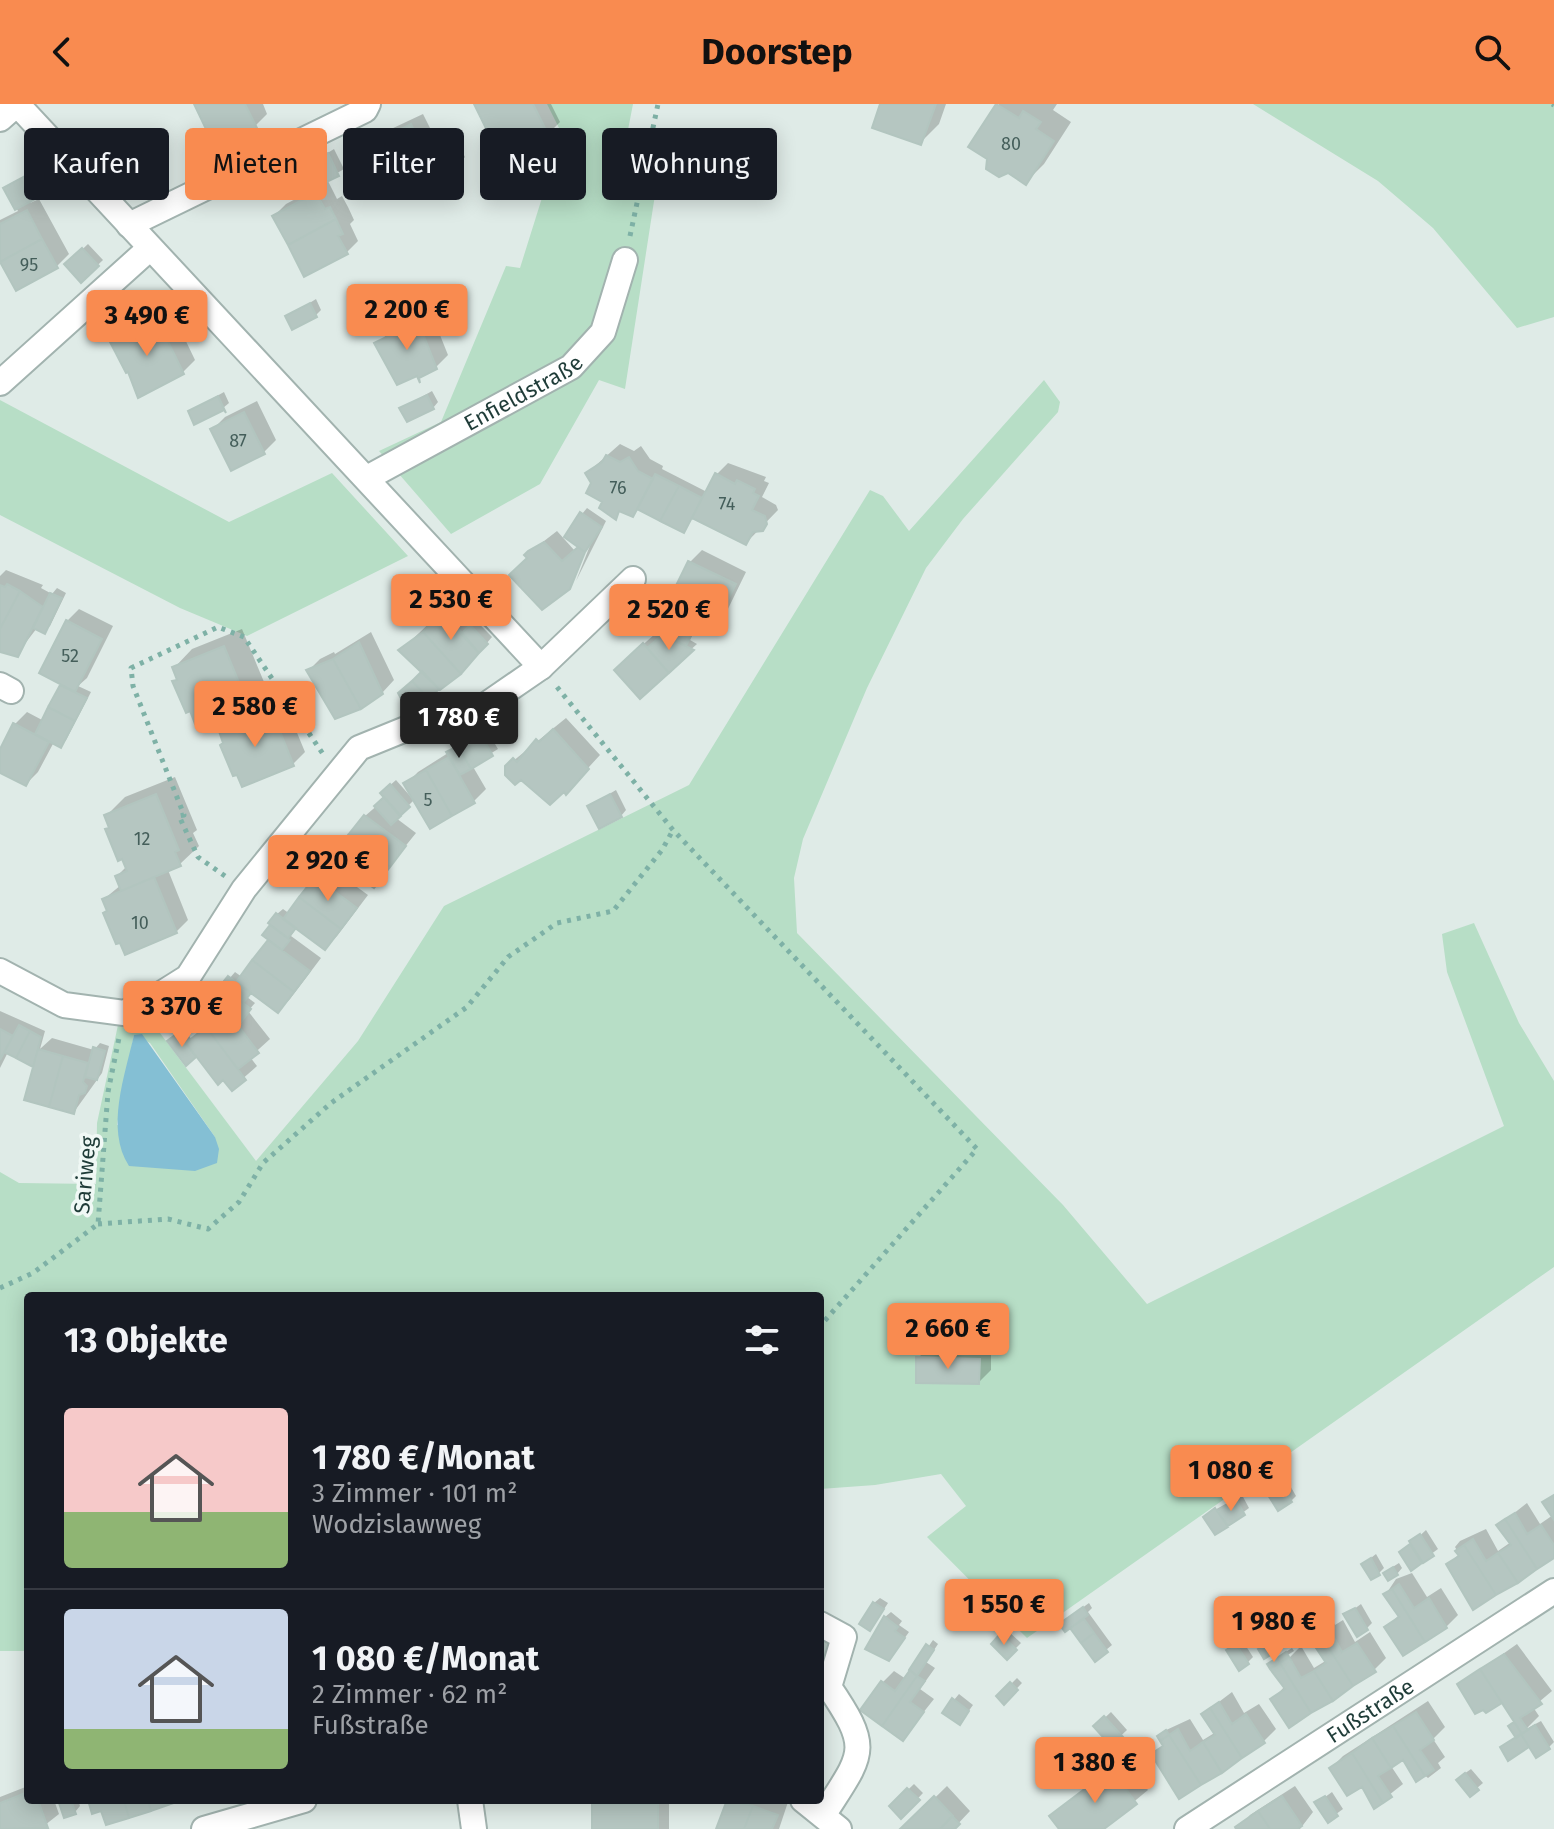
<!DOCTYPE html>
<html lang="de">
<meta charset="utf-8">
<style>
:root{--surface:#171b24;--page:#20242c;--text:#f1f3f6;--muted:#9ea1a6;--line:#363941;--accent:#f98b50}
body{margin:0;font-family:"Fira Sans",sans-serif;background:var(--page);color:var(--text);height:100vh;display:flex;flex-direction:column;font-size:30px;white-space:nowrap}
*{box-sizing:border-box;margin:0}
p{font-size:26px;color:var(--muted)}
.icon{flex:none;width:44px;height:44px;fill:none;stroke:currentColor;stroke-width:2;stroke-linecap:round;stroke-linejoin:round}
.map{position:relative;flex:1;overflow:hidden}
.side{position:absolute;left:24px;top:1188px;width:800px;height:512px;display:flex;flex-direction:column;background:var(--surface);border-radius:8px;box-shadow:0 4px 20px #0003}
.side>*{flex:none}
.banner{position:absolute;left:24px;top:24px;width:800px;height:72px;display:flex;gap:16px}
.price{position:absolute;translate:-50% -68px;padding:0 18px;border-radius:8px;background:var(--accent);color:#111;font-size:26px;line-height:52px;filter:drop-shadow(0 2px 4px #0008)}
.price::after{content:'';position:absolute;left:50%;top:48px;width:24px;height:18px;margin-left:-12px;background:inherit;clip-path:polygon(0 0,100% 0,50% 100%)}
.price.current{background:#222;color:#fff}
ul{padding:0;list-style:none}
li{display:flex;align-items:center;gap:24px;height:200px;padding:0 40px}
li+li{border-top:2px solid var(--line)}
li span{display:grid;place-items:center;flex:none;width:224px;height:160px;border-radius:8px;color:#555}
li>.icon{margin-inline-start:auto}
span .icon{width:96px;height:96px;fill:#fffc;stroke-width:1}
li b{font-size:34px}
h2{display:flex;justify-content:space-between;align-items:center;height:96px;padding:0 40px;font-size:34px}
.pill{padding:0 28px;border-radius:8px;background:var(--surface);box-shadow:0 4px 20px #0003;font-size:28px;line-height:72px}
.pill.current{background:var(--accent);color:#111}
header{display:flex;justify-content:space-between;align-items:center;height:104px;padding:0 40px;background:var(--accent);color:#111;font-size:36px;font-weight:700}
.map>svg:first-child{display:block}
</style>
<header><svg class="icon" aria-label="back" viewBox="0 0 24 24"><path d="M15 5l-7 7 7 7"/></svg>Doorstep<svg class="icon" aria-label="search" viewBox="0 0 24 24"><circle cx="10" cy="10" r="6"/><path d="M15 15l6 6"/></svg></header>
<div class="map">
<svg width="1554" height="1725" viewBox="0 0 1554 1725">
<rect width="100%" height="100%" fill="#dfebe7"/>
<path fill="#b7dec6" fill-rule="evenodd" d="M547,0H633L627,31L663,39L625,285L599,276L540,380L451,430L379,347L441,318L506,162L520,164L562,30Z
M1253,0H1554V213L1517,224L1433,124L1378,77Z
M1044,276L1060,298L1058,308L963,415L926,464L867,584L803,735L794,774L797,829L1063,1101L1147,1200L1504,1022L1447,868L1442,830L1474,819L1519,919L1554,977V1163L1027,1534L927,1433L966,1402L941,1370L875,1381L820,1385V1192H28V1547H0V1068L19,1079L96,1080L97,1019L118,921L148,913L256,1057L358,937L444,802L689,681L870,386L883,392L909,427ZM134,931L150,939L215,1033L117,1021Z
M0,296L229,418L332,369L408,452L247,532L180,504L0,411Z"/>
<path fill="#84bfd4" d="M142,930L215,1033L219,1045L217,1059L195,1067L129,1062C105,1025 125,971 134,931Z"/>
<path fill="#0003" d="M196,0H263L267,10L255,22Z
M477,0H551L560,18L548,30Z
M882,0H946L939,20L920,39Z
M1057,0L1053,6L1071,18L1044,60L1026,78L971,43L999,0Z
M423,10L435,34L452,28L465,53L460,59L440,55L432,63L377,39L389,26Z
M334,45L344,65L327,75L337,95L342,92L348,103L354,116L350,120L358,137L346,149L274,112L286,100L318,83L308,61Z
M295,50L300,58L273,74Z
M31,68L42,87L30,99L39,95L69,150L57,162L0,154V116L18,107L5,85Z
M88,140L103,156L81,177L67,160Z
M316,195L321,206L316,211L287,213Z
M428,201L448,251L436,263L377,240L407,212Z
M170,204L195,256L183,268L141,290L113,238L125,226Z
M432,287L438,298L433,304H402Z
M224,288L229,299L223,304L190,307Z
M257,297L276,336L264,348L213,325L225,313Z
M620,340L634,347L641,342L650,355L663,362L662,365L707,388L716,371L728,359L766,373L764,377L769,379L762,393L776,401L778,406L746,439L693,412L684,426L640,404L632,411L622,406L614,413L587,369Z
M587,404L606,417L576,477L591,439L587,438L569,482L526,451L557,427L575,447L581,442L582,410Z
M702,446L746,468L724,513L712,525L698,518L690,536L697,540L640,592L628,554L656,529L661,534L665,530L690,458Z
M6,466L43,481L41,484L52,490L57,484L66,489L50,522L44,527L37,524L17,550L0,544V472Z
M455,495L492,533L473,555L424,568L401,546Z
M79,505L113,522L87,574L78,582L91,588L66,636L60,642L54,638L38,668L26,680L0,666V649L15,620L27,608L44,617L64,580L67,517Z
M242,525L264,578L261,581L266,594L254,607L283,595L305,648L293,660L225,638L221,627L228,620L223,606L175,578L178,574L174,564L192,545Z
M371,528L394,576L382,589L308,567L320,555L334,548L335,550Z
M566,614L600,651L566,688L507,662Z
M486,625L498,645L472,661L486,685L474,697L430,722L415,695L396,714L416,729L374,781L346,760L339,770L368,791L337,832L325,844L297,823L291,832L321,854L290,895L278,907L252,887L247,893L255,899L248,907L270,935L250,953L257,962L232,984L197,950L186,959L175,932L184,925L192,936L236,903L221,897L229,886L223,882L235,868L242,873L271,835L265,831L277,810L283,805L290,810L318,772L327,749L332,743L338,748L365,712L387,693L388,683L396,676L411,693L406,680L418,668Z
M175,673L197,726L193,729L199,742L180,760L168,766L188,816L176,828L109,806L104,795L121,781L117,772L127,762L107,726L111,722L106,712L125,693Z
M616,686L626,706L621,712L589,702Z
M0,907L45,927L40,945L52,934L94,946L100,939L109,942L102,969L74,1008L35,962L8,948L0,964Z
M930,1242L991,1244V1266L979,1278L918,1254Z
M1288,1378L1296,1392L1291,1397L1271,1391Z
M1242,1391L1249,1404L1216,1428L1211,1408Z
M1554,1391V1451L1449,1460L1459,1450L1455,1443L1460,1437L1486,1425L1498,1447L1511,1438L1499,1421L1527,1399L1540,1420L1553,1411L1545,1398Z
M1426,1426L1438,1445L1412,1464L1402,1448Z
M1376,1450L1384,1464L1379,1469L1363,1460Z
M1399,1459L1402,1464L1397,1470L1391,1464Z
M1412,1469L1427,1493L1441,1484L1458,1511L1446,1523H1387L1399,1511L1386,1490L1396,1475Z
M880,1494L888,1499L875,1519L874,1499Z
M1089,1499L1092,1504L1088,1508L1112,1541L1095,1555L1067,1515Z
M1361,1500L1372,1519L1367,1524L1346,1511Z
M891,1508L902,1517L899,1521L909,1528L894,1549L885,1513Z
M1343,1516L1355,1538L1370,1528L1386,1554L1374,1566L1273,1595L1285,1582L1275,1555L1292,1544L1294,1547L1283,1554L1286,1557L1301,1542L1314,1564L1327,1556L1317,1527L1333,1517L1335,1521Z
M1275,1518L1287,1536L1265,1552L1256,1532Z
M1007,1526L1021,1539L1007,1553L994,1540Z
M933,1536L938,1540L926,1558L935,1564L920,1585L934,1595L903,1634L882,1579L894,1567L906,1575Z
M1242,1536L1253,1553L1247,1559L1228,1547Z
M1517,1540L1552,1587L1533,1603L1539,1612L1526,1625L1541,1617L1554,1638L1548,1644L1530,1641L1509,1654L1517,1633L1510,1622L1516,1617L1503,1596L1459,1581Z
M1017,1574L1022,1579L1004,1598L999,1592Z
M1232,1588L1244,1609L1259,1600L1276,1625L1264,1637L1179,1693L1154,1650L1164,1640V1627L1190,1615L1203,1636L1216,1628L1203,1610Z
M959,1590L973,1601L960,1619L954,1596Z
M1428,1597L1445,1623L1433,1635L1445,1653L1438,1659L1441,1664L1428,1674L1404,1654L1391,1662L1403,1680L1375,1702L1362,1680L1331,1664L1343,1652Z
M1111,1608L1127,1626L1112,1640L1096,1622Z
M1123,1654L1148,1686L1101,1725H1061L1051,1712Z
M1471,1665L1483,1679L1477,1684L1464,1670Z
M914,1680L923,1689L901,1712L891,1702Z
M28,1682V1696H54L59,1710L40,1725H0V1693Z
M947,1682L970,1707L953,1725H903Z
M1295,1682L1313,1708L1300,1725H1239L1250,1711Z
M1332,1688L1343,1705L1328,1716L1317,1699Z
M60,1696H78L80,1702L75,1708Z
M599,1696H669V1725H594V1701Z
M729,1696H782L788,1698L779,1725H721Z"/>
<path fill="#b5c6c1" stroke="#b2c5bf" stroke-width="2" d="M194,0H245L257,24L215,44Z
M474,0H533L549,32L501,55Z
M880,0H936L921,41L872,24Z
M996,0L1019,14L1023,7L1041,18L1036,25L1054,37L1026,81L1008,69L999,73L986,65L987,55L968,43Z
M411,20L423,45L430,41L436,51L428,55L433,65L397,82L375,38Z
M446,32L461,60L445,69L430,41Z
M328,49L339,72L316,83L305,60Z
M289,54L295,65L272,77L267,65Z
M25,72L37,94L15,106L3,84Z
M321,86L317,91L325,105L330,103L336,115L288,141L272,112Z
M27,106L42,135L0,158V120Z
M336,115L343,130L338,132L348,150L304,173L288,141Z
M42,135L58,164L16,187L0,158Z
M82,144L99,162L81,179L64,160Z
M310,199L317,213L292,226L285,212Z
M416,212L437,265L419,274L420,279L417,272L397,281L374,239L395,229L392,223Z
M157,215L184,270L138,294L128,268L126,269L110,238Z
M427,291L434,305L407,318L399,304Z
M218,292L226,309L224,306L194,321L188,307Z
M244,308L265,350L231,367L210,325Z
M606,351L620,358L629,353L638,367L653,375L633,413L619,407L616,416L599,404L602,398L586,389L591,379L585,369L602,358Z
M715,369L735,380L737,376L755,385L753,389L759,392L752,406L765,412L767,420L763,427L753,428L746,441L692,414Z
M655,370L679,382L660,417L637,405Z
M679,382L702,394L684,429L660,417Z
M580,408L602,423L585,448L564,433Z
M544,438L562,457L578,443L585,448L570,485L542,506L509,471L527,454L524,451L528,447Z
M688,457L736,480L712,527L665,504Z
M7,480L20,487L0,525V481L5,483Z
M20,487L43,503L18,553L0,548V525Z
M50,489L62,494L45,530L33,524Z
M442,505L479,549L461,570L423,528Z
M669,506L697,520L686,542L658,528Z
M66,516L102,535L75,588L39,569Z
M470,521L488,540L479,549L461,530Z
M423,528L461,570L440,586L398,546Z
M662,531L694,546L669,569L647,544Z
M359,538L383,590L361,605L333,555Z
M643,539L669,569L640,595L614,566Z
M224,542L247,598L243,600L249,614L228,623L222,609L195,620L190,607L186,609L172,577L177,576L172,563Z
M333,555L361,605L335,615L306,566Z
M422,567L439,585L429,595L412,577Z
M412,577L429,595L406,604L398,589Z
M60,581L87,594L75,617L48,603Z
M48,603L75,617L61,644L35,630Z
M271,605L294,662L242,683L237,671L233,672L220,641L223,639L219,627Z
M13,619L49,638L26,682L0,669V645Z
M553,625L589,665L566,691L564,688L550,701L521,676L515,681L505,671V662L513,654L517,658L536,635L539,638Z
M480,629L493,652L471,665L458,642Z
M458,642L471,665L460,671L446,648Z
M449,653L475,699L452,712L426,666Z
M426,666L452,712L430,725L403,679Z
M390,680L410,703L400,712L380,689Z
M156,690L179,746L175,748L181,762L121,787L115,772L127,767L122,755L118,757L105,725L109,724L104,711Z
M610,690L622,713L599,725L587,702Z
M384,693L401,712L391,721L374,702Z
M364,711L406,742L390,763L348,731Z
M348,731L390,763L374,784L332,753Z
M325,747L345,763L337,773L317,758Z
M317,758L337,773L329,783L309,768Z
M154,773L177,829L125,851L120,839L116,840L103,809L107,807L102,795Z
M315,773L357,804L341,825L299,793Z
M299,793L341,825L325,846L283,815Z
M276,809L296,824L288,834L268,819Z
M270,821L290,836L282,846L262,831Z
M268,836L310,867L294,888L252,856Z
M252,856L294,888L278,909L236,878Z
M228,872L251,889L243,899L220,882Z
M226,887L251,905L238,922L219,897Z
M227,907L259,949L238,965L206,923Z
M19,921L30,927L16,954L4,948Z
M206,923L246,976L232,987L223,976L218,981L186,939Z
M0,925L13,932L0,956Z
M30,927L41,933L33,963L16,954Z
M178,929L196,953L186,962L167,937Z
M93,943L105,947L97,976L85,973Z
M38,945L63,952L49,1003L24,996Z
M63,952L88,959L83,978L87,982L85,989L79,991L74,1010L49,1003Z
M916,1253L980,1255L979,1280L916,1279Z
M1282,1382L1292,1398L1278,1407L1268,1391Z
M1554,1391V1416L1542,1398Z
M1236,1395L1245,1411L1228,1422L1217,1407Z
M1215,1404L1228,1423L1215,1431L1203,1413Z
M1515,1409L1527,1430L1541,1421L1554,1441V1454L1537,1465L1505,1415Z
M1505,1415L1537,1465L1518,1479L1498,1449L1511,1441L1496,1421Z
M1420,1430L1434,1452L1423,1459L1409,1437Z
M1473,1435L1486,1457L1498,1449L1518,1479L1496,1491L1464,1441Z
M1410,1440L1422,1459L1411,1467L1399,1448Z
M1464,1441L1496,1491L1473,1506L1446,1460L1459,1452L1455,1447Z
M1371,1454L1380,1471L1371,1476L1361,1460Z
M1393,1463L1398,1471L1388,1477L1383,1469Z
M1399,1480L1414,1504L1429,1494L1447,1524L1425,1538L1392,1485Z
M1392,1485L1425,1538L1403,1552L1384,1523L1399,1513L1383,1490Z
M873,1498L884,1505L870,1527L859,1520Z
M1083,1503L1088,1511L1065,1528L1059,1520Z
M1355,1504L1368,1526L1357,1533L1343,1510Z
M884,1512L898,1523L895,1527L905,1534L889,1557L865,1545Z
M1084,1515L1094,1529L1081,1539L1070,1524Z
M1327,1521L1330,1526L1321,1532L1317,1527Z
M1269,1522L1277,1533L1261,1543L1253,1532Z
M1330,1526L1342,1548L1357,1539L1376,1568L1353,1582L1321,1532Z
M1317,1527L1321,1532L1312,1538L1309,1532Z
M1094,1529L1108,1548L1095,1558L1081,1539Z
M1000,1530L1017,1546L1007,1556L991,1540Z
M1321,1532L1353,1582L1333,1597L1314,1567L1326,1559L1312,1538Z
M1276,1533L1283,1543L1264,1555L1258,1545Z
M820,1536L834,1541L820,1578Z
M926,1540L934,1546L917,1572L909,1566Z
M1236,1540L1249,1560L1239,1567L1226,1546Z
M1286,1548L1289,1553L1280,1559L1277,1554Z
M1504,1550L1542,1600L1520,1614L1528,1626L1522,1630L1480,1565Z
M1289,1553L1301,1574L1314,1567L1333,1597L1311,1609L1280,1559Z
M1277,1554L1280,1559L1270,1565L1267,1560Z
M1280,1559L1311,1609L1289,1624L1270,1595L1285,1585L1270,1565Z
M1480,1565L1502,1599L1486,1609L1483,1606L1475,1610L1457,1580Z
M910,1566L917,1572L882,1622L860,1606L881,1577L895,1587Z
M917,1572L925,1577L910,1598L924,1608L903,1637L882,1622Z
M1010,1578L1018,1586L1004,1601L996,1592Z
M952,1594L969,1607L960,1621L942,1609Z
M1219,1598L1232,1620L1246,1610L1265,1639L1242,1654L1210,1604Z
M1210,1604L1242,1654L1222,1669L1203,1638L1215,1631L1201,1610Z
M1416,1608L1434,1636L1420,1646L1434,1666L1425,1672L1393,1622Z
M1104,1612L1123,1633L1112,1643L1093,1622Z
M1514,1618L1522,1630L1516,1634L1508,1622Z
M1535,1621L1550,1645L1536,1654L1521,1630Z
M1393,1622L1425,1672L1416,1678L1403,1656L1391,1664L1372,1634Z
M1178,1625L1190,1647L1203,1638L1222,1669L1201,1681L1169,1631Z
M1166,1626L1169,1631L1160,1637L1157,1632Z
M1521,1630L1529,1643L1508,1657L1500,1643Z
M1169,1631L1201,1681L1179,1695L1151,1650L1163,1642L1160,1637Z
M1372,1634L1391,1664L1378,1672L1392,1693L1383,1699L1352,1649Z
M1352,1649L1383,1699L1374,1705L1362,1683L1347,1692L1329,1664Z
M1111,1665L1137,1700L1104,1725H1059L1049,1712Z
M1465,1669L1479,1686L1470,1693L1456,1676Z
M907,1684L920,1696L901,1715L889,1702Z
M28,1688V1696H38L48,1724L0,1725V1699Z
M934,1692L953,1712L940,1725H900Z
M1282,1692L1302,1722L1297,1725H1270L1258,1707Z
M1325,1692L1338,1712L1328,1719L1314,1698Z
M58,1696H71L76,1710L64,1714Z
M88,1696H124L129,1714L106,1721L101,1707L92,1710Z
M124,1696H148L151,1707L129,1714Z
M148,1696H173L174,1699L151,1707Z
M727,1696L753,1702L744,1725H716Z
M592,1700H658V1725H592Z
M753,1702L778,1711L772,1725H744Z
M1258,1707L1270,1725H1236L1235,1723Z
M952,1712L960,1720L955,1725H940Z"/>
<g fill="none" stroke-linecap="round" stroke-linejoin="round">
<defs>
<g id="minor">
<path d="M0,15L17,0L541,563"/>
<path d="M129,121L365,6L368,0"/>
<path d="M0,279L150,144"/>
<path id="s1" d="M367,374L571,263L603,228L625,156"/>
<path d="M0,581L11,587"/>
<path d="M0,867L64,901L124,909L153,895L188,873L244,785L359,644L423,618L483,603L541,563L633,475"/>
<path d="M820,1520L844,1533L829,1583C872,1646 863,1649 824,1710"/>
<path d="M470,1696L474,1725"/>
<path d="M803,1696L839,1725"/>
<path d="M204,1725L304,1696"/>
<path id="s2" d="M1187,1725L1554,1487"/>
</g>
</defs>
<use href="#minor" stroke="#a2b3af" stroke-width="28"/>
<path stroke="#7eb1a6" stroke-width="5" stroke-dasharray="4 6" stroke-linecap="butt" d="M1552,0L1554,1
M630,132L658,0
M557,583L673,726L977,1045L820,1222
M225,772L198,753L179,712L184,711L133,582L131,564L218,523L244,533L323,650
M98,1120L168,1115L208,1125L239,1098L263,1059L331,999L467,903L508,853L557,819L613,807L662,746L673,726
M0,1184L33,1169L98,1120L108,988L119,934"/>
<use href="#minor" stroke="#fff" stroke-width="24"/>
</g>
<g text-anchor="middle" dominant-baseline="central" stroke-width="7" stroke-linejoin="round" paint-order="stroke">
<g font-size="18" fill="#445e5a">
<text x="1011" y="40">80</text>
<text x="29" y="161">95</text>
<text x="238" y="337">87</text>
<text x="618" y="384">76</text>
<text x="727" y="400">74</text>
<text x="70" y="552">52</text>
<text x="428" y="696">5</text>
<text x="142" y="735">12</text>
<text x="140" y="819">10</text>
</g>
<g font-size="22" fill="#1f3c38" stroke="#f0f8f5">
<text stroke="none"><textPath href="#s1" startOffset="178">Enfieldstraße</textPath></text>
<text transform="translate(85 1071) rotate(-85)">Sariweg</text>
<text stroke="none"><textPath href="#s2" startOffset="218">Fußstraße</textPath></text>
</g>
</g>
</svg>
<b class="price" style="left:407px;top:248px">2 200 €</b>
<b class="price" style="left:147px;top:254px">3 490 €</b>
<b class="price" style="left:451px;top:538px">2 530 €</b>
<b class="price" style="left:669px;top:548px">2 520 €</b>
<b class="price" style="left:255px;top:645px">2 580 €</b>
<b class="price current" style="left:459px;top:656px">1 780 €</b>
<b class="price" style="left:328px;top:799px">2 920 €</b>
<b class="price" style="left:182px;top:945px">3 370 €</b>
<b class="price" style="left:948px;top:1267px">2 660 €</b>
<b class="price" style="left:1231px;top:1409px">1 080 €</b>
<b class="price" style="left:1004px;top:1543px">1 550 €</b>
<b class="price" style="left:1274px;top:1560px">1 980 €</b>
<b class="price" style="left:1095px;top:1701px">1 380 €</b>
<div class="banner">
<a class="pill">Kaufen</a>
<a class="pill current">Mieten</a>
<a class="pill">Filter</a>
<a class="pill">Neu</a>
<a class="pill">Wohnung</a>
</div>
<section class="side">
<h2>13 Objekte<svg class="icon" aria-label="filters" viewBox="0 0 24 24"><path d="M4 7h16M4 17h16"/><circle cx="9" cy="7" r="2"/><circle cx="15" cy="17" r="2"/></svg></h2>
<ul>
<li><span style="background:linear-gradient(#f6c9c9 65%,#8fb573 0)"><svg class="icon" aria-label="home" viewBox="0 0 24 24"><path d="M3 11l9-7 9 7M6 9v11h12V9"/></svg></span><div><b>1 780 €/Monat</b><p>3 Zimmer · 101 m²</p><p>Wodzislawweg</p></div></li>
<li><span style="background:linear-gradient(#c9d6e8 75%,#8fb573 0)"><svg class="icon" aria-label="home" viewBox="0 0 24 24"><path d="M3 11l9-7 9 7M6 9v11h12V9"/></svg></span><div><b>1 080 €/Monat</b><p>2 Zimmer · 62 m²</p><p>Fußstraße</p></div></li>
</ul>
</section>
</div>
